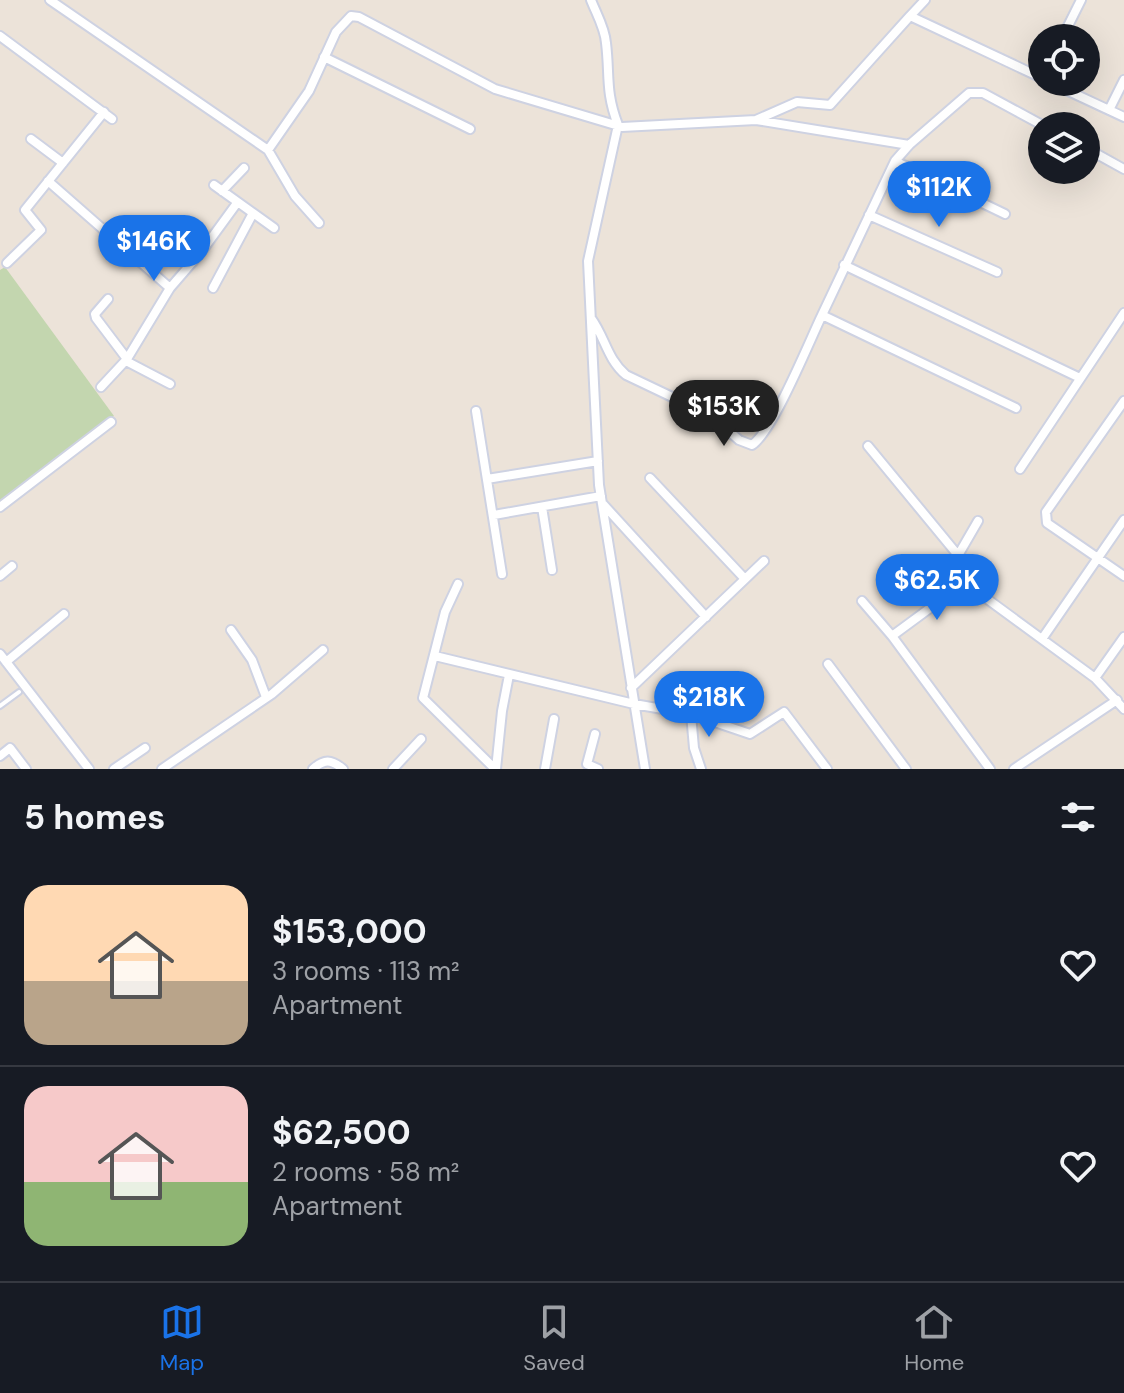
<!DOCTYPE html>
<meta charset="utf-8">
<style>
:root{--surface:#171b24;--page:#20242c;--text:#f1f3f6;--muted:#9ea1a6;--line:#363941;--accent:#1a73e8}
body{margin:0;font-family:"DM Sans",sans-serif;background:var(--page);color:var(--text);height:100vh;display:flex;flex-direction:column;font-size:30px;white-space:nowrap}
*{box-sizing:border-box;margin:0}
p{font-size:26px;color:var(--muted)}
.icon{flex:none;width:44px;height:44px;fill:none;stroke:currentColor;stroke-width:2;stroke-linecap:round;stroke-linejoin:round}
.map{position:relative;height:769px;overflow:hidden}
.side{display:flex;flex-direction:column;background:var(--surface);flex:1}
.side>*{flex:none}
.controls{position:absolute;left:1028px;top:24px;display:grid;gap:16px}
.controls a{display:grid;place-items:center;width:72px;height:72px;border-radius:50%;background:var(--surface);box-shadow:0 8px 32px #0002;font-size:40px}
.price{position:absolute;translate:-50% -68px;padding:0 18px;border-radius:28px;background:var(--accent);color:#fff;font-size:26px;line-height:52px;filter:drop-shadow(0 2px 4px #0008)}
.price::after{content:'';position:absolute;left:50%;top:48px;width:24px;height:18px;margin-left:-12px;background:inherit;clip-path:polygon(0 0,100% 0,50% 100%)}
.price.active{background:#222;color:#fff}
ul{padding:0;list-style:none}
li{display:flex;align-items:center;gap:24px;height:200px;padding:0 24px}
li+li{border-top:2px solid var(--line)}
li span{display:grid;place-items:center;flex:none;width:224px;height:160px;border-radius:24px;color:#555}
li>.icon{margin-inline-start:auto}
span .icon{width:96px;height:96px;fill:#fffc;stroke-width:1}
li b{font-size:34px}
h2{display:flex;justify-content:space-between;align-items:center;height:96px;padding:0 24px;font-size:34px}
.tabs{display:flex;justify-content:space-around;align-items:center;height:112px;border-top:2px solid var(--line);background:var(--surface);font-size:22px;color:var(--muted)}
.tabs a{display:grid;justify-items:center;gap:4px}
.tabs .active{color:var(--accent)}
.map>svg:first-child{display:block}
</style>
<div class="map">
<svg width="1124" height="769" viewBox="0 0 1124 769">
<rect width="100%" height="100%" fill="#ece3d9"/>
<path fill="#c3d6af" d="M5,267L114,416L0,503V270Z"/>
<g fill="none" stroke-linecap="round" stroke-linejoin="round">
<defs>
<path id="service" d="M0,706L19,692"/>
<path id="minor" d="M50,0L268,150L309,91L336,32L351,16L359,17L495,89L622,127L756,120L909,145
M591,0C596,13 605,28 606,43C610,75 605,91 618,125L588,261L599,485L645,769
M910,16L925,0
M0,36L112,119
M1062,38L1081,0
M324,57L470,129
M1049,82L1124,117
M1109,110L1124,80
M756,120L797,102L830,105L910,16L1042,78
M31,139L63,163
M1086,148L1124,169
M268,150L295,196L319,223
M895,161L1005,214
M48,181L170,288
M214,185L274,228
M222,191L244,168
M869,215L997,272
M7,263L41,230L25,210L104,112
M844,265L1080,378
M213,288L252,215
M108,299L95,314L96,318L127,359
M591,318C605,337 607,359 626,375L712,416L739,440L752,445C773,431 809,342 822,315
M126,361L170,384
M101,387L127,359L170,288L202,251L237,203
M1124,401L1046,512L1047,523L1124,576
M1016,408L822,315L895,161L909,145L969,93H983L1044,126
M476,411L502,574
M868,446L957,554
M1020,469L1124,313
M650,478L745,579
M487,479L598,461
M602,503L706,617
M0,507L111,422
M542,507L552,570
M494,515L601,496
M978,521L949,571L1095,678L1124,709
M0,576L12,566
M458,584L445,612L423,698L495,769
M862,601L892,636L990,769
M231,630L252,660L266,697
M892,636L964,583
M1042,639L1124,520
M0,654L89,769
M435,656L634,704L691,714L750,734L784,712L827,769
M6,662L64,614
M828,664L906,769
M1095,678L1124,637
M631,688L764,561
M691,714L694,748L701,769
M595,734L587,764L598,769
M0,756L10,748L26,769
M114,769L145,748
M162,769L272,694L323,650
M313,769C324,759 331,759 343,769
M393,769L421,739
M496,769L502,711L509,675
M545,769L554,719
M1014,769L1117,700"/>
</defs>
<use href="#service" stroke="#ced2e2" stroke-width="8"/>
<use href="#minor" stroke="#ced2e2" stroke-width="12"/>
<use href="#service" stroke="#fff" stroke-width="4"/>
<use href="#minor" stroke="#fff" stroke-width="8"/>
</g>
</svg>
<div class="controls">
<a><svg class="icon" aria-label="locate" viewBox="0 0 24 24"><circle cx="12" cy="12" r="6"/><path d="M12 2v4M12 18v4M2 12h4M18 12h4"/></svg></a>
<a><svg class="icon" aria-label="layers" viewBox="0 0 24 24"><path d="M12 4l9 5-9 5-9-5zM3 14l9 5 9-5"/></svg></a>
</div>
<b class="price" style="left:939px;top:229px">$112K</b>
<b class="price" style="left:154px;top:283px">$146K</b>
<b class="price active" style="left:724px;top:448px">$153K</b>
<b class="price" style="left:937px;top:622px">$62.5K</b>
<b class="price" style="left:709px;top:739px">$218K</b>
</div>
<section class="side">
<h2>5 homes<svg class="icon" aria-label="filters" viewBox="0 0 24 24"><path d="M4 7h16M4 17h16"/><circle cx="9" cy="7" r="2"/><circle cx="15" cy="17" r="2"/></svg></h2>
<ul>
<li><span style="background:linear-gradient(#ffd9b3 60%,#b9a48a 0)"><svg class="icon" aria-label="home" viewBox="0 0 24 24"><path d="M3 11l9-7 9 7M6 9v11h12V9"/></svg></span><div><b>$153,000</b><p>3 rooms · 113 m²</p><p>Apartment</p></div><svg class="icon" aria-label="heart" viewBox="0 0 24 24"><path d="M12 20l-8-8c-3-5 5-10 8-4 3-6 11-1 8 4z"/></svg></li>
<li><span style="background:linear-gradient(#f6c9c9 60%,#8fb573 0)"><svg class="icon" aria-label="home" viewBox="0 0 24 24"><path d="M3 11l9-7 9 7M6 9v11h12V9"/></svg></span><div><b>$62,500</b><p>2 rooms · 58 m²</p><p>Apartment</p></div><svg class="icon" aria-label="heart" viewBox="0 0 24 24"><path d="M12 20l-8-8c-3-5 5-10 8-4 3-6 11-1 8 4z"/></svg></li>
</ul>
</section>
<nav class="tabs">
<a class="active"><svg class="icon" aria-label="map" viewBox="0 0 24 24"><path d="M3 6l6-2 6 2 6-2v14l-6 2-6-2-6 2zM9 4v14M15 6v14"/></svg>Map</a>
<a><svg class="icon" aria-label="saved" viewBox="0 0 24 24"><path d="M7 4h10v16l-5-4-5 4z"/></svg>Saved</a>
<a><svg class="icon" aria-label="home" viewBox="0 0 24 24"><path d="M3 11l9-7 9 7M6 9v11h12V9"/></svg>Home</a>
</nav>
